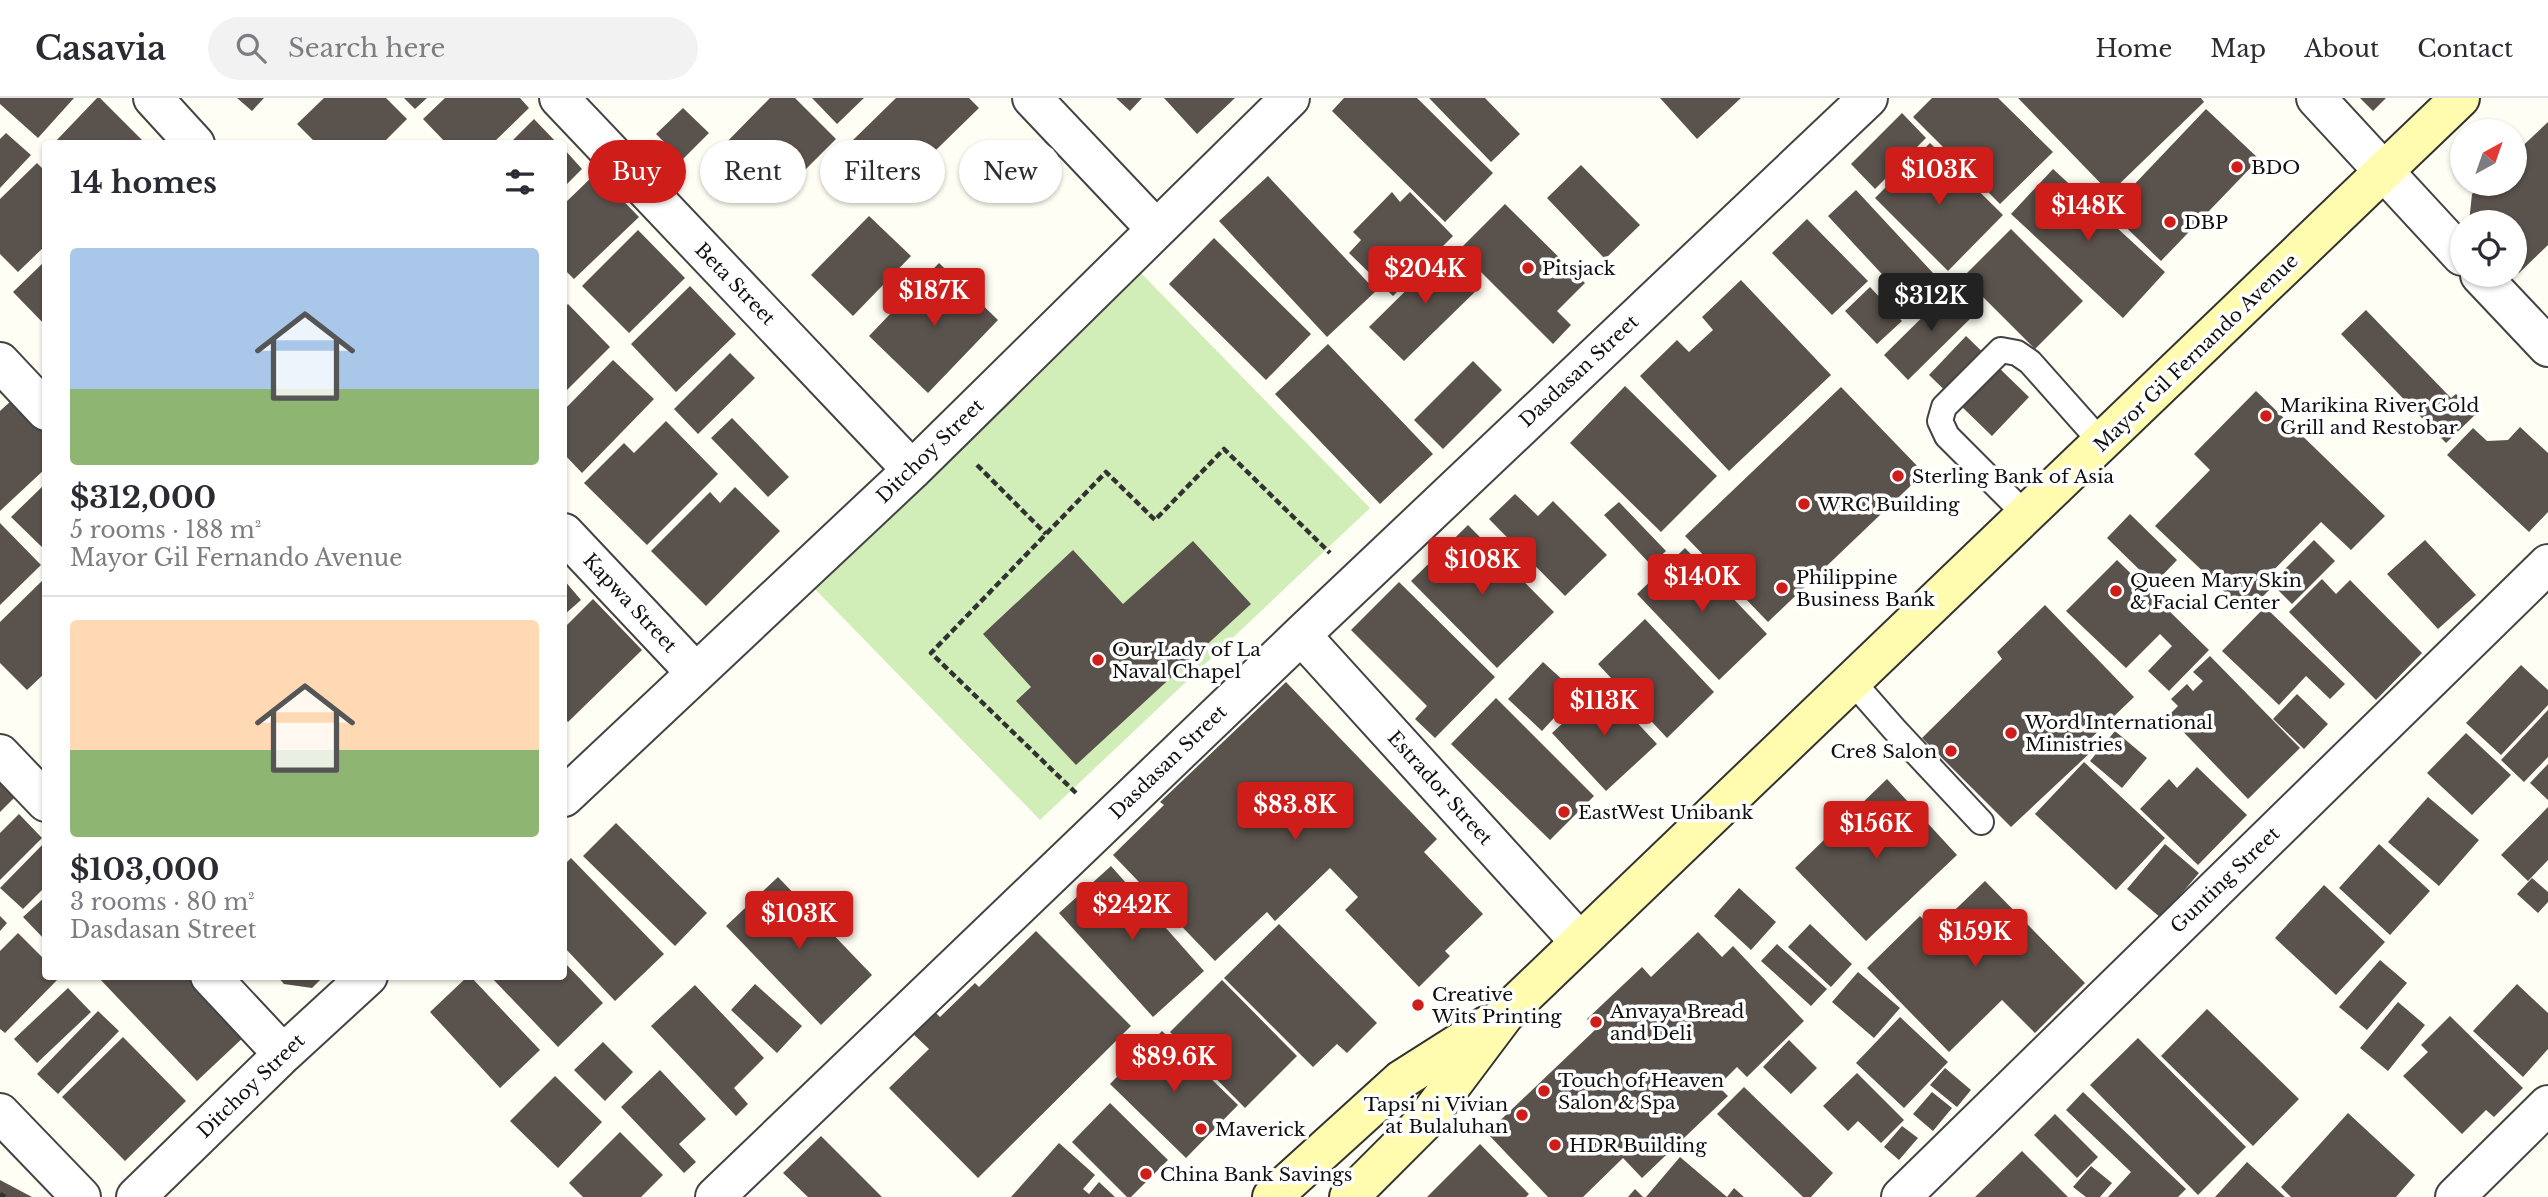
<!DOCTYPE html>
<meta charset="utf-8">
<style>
:root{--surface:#fff;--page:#f2f2f3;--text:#2b2b33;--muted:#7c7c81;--line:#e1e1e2;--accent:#cf1d1a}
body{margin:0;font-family:"Libre Baskerville",serif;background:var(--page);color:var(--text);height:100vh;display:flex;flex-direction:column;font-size:26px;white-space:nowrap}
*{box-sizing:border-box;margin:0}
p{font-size:23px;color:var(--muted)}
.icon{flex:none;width:38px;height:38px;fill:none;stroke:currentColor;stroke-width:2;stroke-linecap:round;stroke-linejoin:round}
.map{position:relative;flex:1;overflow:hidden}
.side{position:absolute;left:42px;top:42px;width:525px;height:840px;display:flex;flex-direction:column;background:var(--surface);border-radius:7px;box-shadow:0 2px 5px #0004}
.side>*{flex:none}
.hud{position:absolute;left:588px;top:42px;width:665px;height:63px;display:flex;gap:14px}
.needle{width:46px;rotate:40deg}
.tools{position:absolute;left:2450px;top:21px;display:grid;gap:14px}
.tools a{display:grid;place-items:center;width:77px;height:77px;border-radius:50%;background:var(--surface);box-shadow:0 2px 5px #0004;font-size:35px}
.price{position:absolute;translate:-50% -60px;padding:0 16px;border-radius:7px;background:var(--accent);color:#fff;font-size:23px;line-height:46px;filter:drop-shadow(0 2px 4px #0008)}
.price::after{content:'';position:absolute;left:50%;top:42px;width:21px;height:16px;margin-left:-10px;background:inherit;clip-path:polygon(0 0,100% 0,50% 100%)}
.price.on{background:#222;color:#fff}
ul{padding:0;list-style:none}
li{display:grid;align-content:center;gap:14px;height:371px;padding:0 28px}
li+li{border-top:2px solid var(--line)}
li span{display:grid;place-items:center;height:217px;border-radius:7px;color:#555}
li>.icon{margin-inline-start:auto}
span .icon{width:126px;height:126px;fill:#fffc;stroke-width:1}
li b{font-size:30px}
h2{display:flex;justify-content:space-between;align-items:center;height:84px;padding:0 28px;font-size:30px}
.tag{padding:0 24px;border-radius:32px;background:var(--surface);box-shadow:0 2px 5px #0004;font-size:24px;line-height:63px}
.tag.on{background:var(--accent);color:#fff}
header{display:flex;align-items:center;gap:42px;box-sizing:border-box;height:98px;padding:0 35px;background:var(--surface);border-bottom:2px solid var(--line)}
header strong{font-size:33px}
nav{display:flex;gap:38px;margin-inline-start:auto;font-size:24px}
.search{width:490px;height:63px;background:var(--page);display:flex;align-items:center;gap:18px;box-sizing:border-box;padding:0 24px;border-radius:38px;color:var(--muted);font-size:26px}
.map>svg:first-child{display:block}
</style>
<header>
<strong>Casavia</strong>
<div class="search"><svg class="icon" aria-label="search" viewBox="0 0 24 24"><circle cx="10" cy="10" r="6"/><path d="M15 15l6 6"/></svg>Search here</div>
<nav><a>Home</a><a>Map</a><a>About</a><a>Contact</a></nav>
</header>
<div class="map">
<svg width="2548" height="1099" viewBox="0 0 2548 1099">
<rect width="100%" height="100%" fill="#fffef4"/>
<path fill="#d1eeb9" d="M1140,174L1370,410L1040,722L810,486Z"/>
<path fill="#5a524c" d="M0,0H74L38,40L0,6Z
M97,0H100L143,43L141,46H53Z
M237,0H264L252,13Z
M324,0H386L407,21L382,46H311L314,43L297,26Z
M404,0H427L415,11Z
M445,0H520L529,10L492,46H447L423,21Z
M770,0H795L836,41L772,105L719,52Z
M812,0H864L837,26Z
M896,0H969L979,10L898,89L852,43Z
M1116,0H1142L1130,13Z
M1164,0H1235L1197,36Z
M1344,0H1417L1493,75L1445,124L1332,13Z
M1429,0H1485L1520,36L1491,64Z
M1660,0H1741L1697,41Z
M1932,0H1998L2053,54L2000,106L1913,19Z
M2018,0H2201L2204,4L2110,95Z
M2360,0H2386L2373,13Z
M683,10L709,35L682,62L656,36Z
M2206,11L2259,61L2161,163L2109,113Z
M1902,15L1926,40L1875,91L1851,66Z
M534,21L558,46H509Z
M2548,24V147L2519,175L2515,170V124H2469L2472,96L2483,86H2515V55Z
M6,35L31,57L0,90V41Z
M1930,45L2003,117L1948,173L1875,100Z
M564,51L582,71L564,89Z
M37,65L46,74V147L18,174L0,156V101Z
M1581,67L1640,127L1605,161L1547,100Z
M2053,71L2165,174L2123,220L2011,116Z
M596,75L639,119L574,181L564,171V106Z
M1268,78L1376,193L1327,239L1219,123Z
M1856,92L1933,175L1905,201L1828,118Z
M1392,94L1400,104L1410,94L1453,138L1393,198L1349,155L1361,142L1353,134Z
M1505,106L1585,185L1557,213L1571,227L1553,246L1459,152Z
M869,118L911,158L853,218L811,177Z
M1807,121L1868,183L1832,217L1772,155Z
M2011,131L2083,203L2035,251L1963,179Z
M638,132L685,180L629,235L582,188Z
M1214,140L1311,236L1266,282L1169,186Z
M1446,153L1481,188L1404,263L1369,229Z
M46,162V228L13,194Z
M939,165L998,222L928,295L869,238Z
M1741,182L1831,277L1729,373L1640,278L1677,242L1689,254L1713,232L1702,219Z
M690,188L736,236L676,294L631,246Z
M1870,189L1902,223L1877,246L1845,213Z
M1953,189L1977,214L1908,282L1884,257Z
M568,206L610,249L564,295V210Z
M2366,212L2451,300L2456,296L2476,316L2446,345L2341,236Z
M1966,238L2029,299L1992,338L1929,277Z
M1328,246L1433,356L1380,406L1275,296Z
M730,255L755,280L698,336L674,311Z
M613,262L654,301L582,375L564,356V312Z
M1473,263L1502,292L1443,351L1414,322Z
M1625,288L1717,378L1661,434L1570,345Z
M1841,289L1924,375L1768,524L1685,438Z
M2256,293L2385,418L2351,452L2321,424L2262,484L2270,491L2247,515L2155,428L2210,372L2194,356Z
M12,302L46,337V370L0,413V313Z
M732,320L789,379L768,399L711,340Z
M666,323L718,376L647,447L584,385L624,345L634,355Z
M2520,329L2548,355V414L2529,434L2447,357L2473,330L2487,343L2508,342Z
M46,385V453L11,419Z
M735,389L780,433L706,508L651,453L710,394L720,405Z
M1515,396L1538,418L1553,403L1607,457L1565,498L1489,421Z
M1619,404L1666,453L1651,467L1604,417Z
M2130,416L2177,462L2154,486L2107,440Z
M0,425L41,467L0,507Z
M1468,427L1554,514L1497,570L1411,483Z
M2314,442L2335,463L2292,506L2271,485Z
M2425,442L2476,497L2438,531L2387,476Z
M1193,443L1251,506L1076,667L1016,603L1031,589L983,536L1073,452L1123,506Z
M1685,450L1767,536L1719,582L1637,496Z
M2117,462L2209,552L2169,593L2148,573L2172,548L2160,536L2126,570L2066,513Z
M46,479V574L27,592L0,565V524Z
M2322,481L2336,496L2350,482L2422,555L2376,602L2289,514Z
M564,482L581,502L564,517Z
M1399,484L1495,579L1435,640L1415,621L1427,608L1351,532Z
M593,501L642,552L568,624L564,619V530Z
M2045,507L2134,599L2085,646L2092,653L2011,729L1922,640L2002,561L1997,554Z
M2265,509L2345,586L2330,601L2306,578L2279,607L2222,553Z
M1645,521L1714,594L1667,640L1598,566Z
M2210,558L2300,650L2248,701L2168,618L2178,608L2171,601L2187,586L2193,593L2203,583L2193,574Z
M1543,564L1577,595L1542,633L1508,601Z
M2521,567L2548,592V607L2501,657L2466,625Z
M1286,584L1437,741L1424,754L1483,816L1445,853L1450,858L1419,889L1345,812L1358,799L1330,770L1275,823L1267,814L1215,863L1113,757L1164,707L1160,704Z
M1603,588L1657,646L1606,693L1552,635Z
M2297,596L2328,626L2304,651L2273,621Z
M1496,600L1594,698L1550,742L1451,646Z
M2548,612V659L2524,684L2501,662Z
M2115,633L2147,660L2122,690L2090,663Z
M2466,635L2511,677L2472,717L2427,675Z
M2084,664L2165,740L2116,792L2035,716Z
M2548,666V702L2530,685Z
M2197,669L2247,717L2198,767L2140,711L2169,681L2177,690Z
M1887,681L1957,757L1866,843L1795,770Z
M0,684L15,699L0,714Z
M2428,699L2479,742L2439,788L2388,744Z
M2548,709V762L2528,783L2501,757Z
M19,716L42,740L0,782V735Z
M616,725L707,815L675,848L583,758Z
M46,743V788L23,811L0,790Z
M2165,746L2199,775L2161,820L2127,791Z
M2379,746L2430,793L2390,837L2339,790Z
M571,760L664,856L615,903L564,849V767Z
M1111,768L1204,873L1153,919L1059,815Z
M778,779L872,877L821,927L726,828Z
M2532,780L2548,794V804L2538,815L2517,796Z
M1985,783L2085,885L2035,935L2002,902L1949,954L1867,870L1920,818L1934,832Z
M2324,787L2385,844L2336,897L2275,840Z
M1739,790L1776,824L1751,852L1714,818Z
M46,798V843L23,819Z
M0,818L7,825L0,833Z
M1279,826L1377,925L1347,955L1337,946L1313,969L1224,880Z
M1810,826L1852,866L1831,889L1788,849Z
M1036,833L1131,928L978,1080L889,990L929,951L911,934L933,912L940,919L975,885L979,889Z
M1698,834L1722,859L1733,848L1804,923L1747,979L1737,969L1718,988L1728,998L1642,1080L1623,1060L1583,1099H1548L1487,1035L1596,931L1587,921L1642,869L1651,879Z
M18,835L46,863V878H61L5,935L0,931V853Z
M1777,846L1827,891L1811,908L1761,863Z
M2380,862L2407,885L2367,932L2339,909Z
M564,864L603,905L558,949L490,878H564Z
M1858,874L1900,910L1874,940L1832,904Z
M97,878H192L247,936L197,983Z
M277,878H324L312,890L284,886Z
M468,878H470L540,952L500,990L430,914Z
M1222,882L1297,958L1245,1010L1170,934Z
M755,886L802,928L777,955L731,912Z
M2517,886L2548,915V951L2523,979L2473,933Z
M695,887L764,960L734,990L748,1006L736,1018L651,928Z
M68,890L91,914L37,965L14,941Z
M2398,904L2425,927L2388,973L2360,950Z
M2207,911L2299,1001L2253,1048L2161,958Z
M98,913L119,933L58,996L37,976Z
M2450,918L2523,990L2494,1019L2486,1012L2462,1036L2403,978L2428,954L2421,947Z
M1900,919L1948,964L1904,1010L1856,965Z
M1162,933L1238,1007L1186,1060L1110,986Z
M123,939L186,1003L125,1063L62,999Z
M2138,940L2246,1049L2198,1097L2090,987Z
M1789,942L1817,970L1791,996L1763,969Z
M603,944L633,974L605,1003L574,972Z
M1945,970L1971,992L1957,1009L1930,987Z
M660,972L706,1021L679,1046L696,1064L684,1075L621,1009Z
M1857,975L1904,1022L1881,1045L1858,1023L1848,1033L1823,1008Z
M555,978L602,1024L558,1070L510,1023Z
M1744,989L1833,1075L1811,1099H1803L1717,1016Z
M1932,994L1952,1010L1933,1033L1913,1016Z
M2083,994L2186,1091L2178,1099H2108L2131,1074L2066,1012Z
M1110,1005L1168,1062L1131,1099H1127L1072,1044Z
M2348,1015L2415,1077L2396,1099H2291L2281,1089Z
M2055,1016L2098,1059L2077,1080L2034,1037Z
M1902,1028L1918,1040L1899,1062L1884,1049Z
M620,1034L663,1077L641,1099H583L569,1085Z
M821,1038L882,1099H808L783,1075Z
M1059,1045L1095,1077L1083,1091L1089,1096L1099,1084L1115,1099H1011Z
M1480,1046L1529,1096L1526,1099H1427Z
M2022,1053L2068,1099H1975Z
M1680,1059L1727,1099L1734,1090L1744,1099H1646Z
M2247,1064L2285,1099H2215Z
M2091,1068L2112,1085L2100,1099H2086L2073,1089Z
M0,1082L32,1099H0Z
M1635,1091L1643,1099H1628Z"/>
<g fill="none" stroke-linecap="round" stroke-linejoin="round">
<defs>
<path id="lane" d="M2026,417L1947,338L1940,323L1944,309L2001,252L2017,255L2030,264L2102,345
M1852,583L1894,631L1981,724"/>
<path id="street" d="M153,0L195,46
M559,0L912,372
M1032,0L1156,131
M2316,0L2462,158
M2480,177L2548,249
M0,264L46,313
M564,435L696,575
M1301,537L1579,843
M0,656L46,704
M564,699L912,372L1290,0
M210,878L283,956
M0,1015L81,1099
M136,1099L283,956L368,878
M715,1099L1301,537L1868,0
M1901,1099L2548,466
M2455,1099L2548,1007"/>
<path id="secondary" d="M1272,1099L1401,982L1486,928
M1349,1099L1424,1024L1505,916L2460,0"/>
</defs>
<use href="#lane" stroke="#434343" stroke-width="28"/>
<use href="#street" stroke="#434343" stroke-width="42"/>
<use href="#secondary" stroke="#323232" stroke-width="42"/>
<path stroke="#323232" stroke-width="4.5" stroke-dasharray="7 3.5" stroke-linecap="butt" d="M977,367L1046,436
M1076,695L931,555L1106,374L1155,422L1224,351L1330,455
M0,1096L5,1099"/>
<use href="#lane" stroke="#fff" stroke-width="24"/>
<use href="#street" stroke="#fff" stroke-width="38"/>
<use href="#secondary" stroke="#fffbaf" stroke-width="38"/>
</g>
<g fill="#cf1d1a" stroke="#fff" stroke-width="2.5">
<circle cx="2237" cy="69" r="7"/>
<circle cx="2170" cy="124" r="7"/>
<circle cx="1528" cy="170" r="7"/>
<circle cx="2266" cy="318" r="7"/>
<circle cx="1898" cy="378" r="7"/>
<circle cx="1804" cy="406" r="7"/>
<circle cx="1782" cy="490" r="7"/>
<circle cx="2116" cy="493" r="7"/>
<circle cx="1098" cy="562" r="7"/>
<circle cx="2011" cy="635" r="7"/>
<circle cx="1951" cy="653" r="7"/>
<circle cx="1564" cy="714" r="7"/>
<circle cx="1418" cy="907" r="7"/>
<circle cx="1596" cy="924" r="7"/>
<circle cx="1544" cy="993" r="7"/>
<circle cx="1522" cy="1017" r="7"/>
<circle cx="1201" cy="1031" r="7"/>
<circle cx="1555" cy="1047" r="7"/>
<circle cx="1146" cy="1076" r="7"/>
</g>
<g text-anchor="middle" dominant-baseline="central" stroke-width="7" stroke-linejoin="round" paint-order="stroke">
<g font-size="19" fill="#101010" stroke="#fff" text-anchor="start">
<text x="2251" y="69">BDO</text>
<text x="2184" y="124">DBP</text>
<text x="1542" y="170">Pitsjack</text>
<text x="2280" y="307">Marikina River Gold<tspan x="2280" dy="22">Grill and Restobar</tspan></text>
<text x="1912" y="378">Sterling Bank of Asia</text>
<text x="1818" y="406">WRC Building</text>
<text x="1796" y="479">Philippine<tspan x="1796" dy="22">Business Bank</tspan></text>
<text x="2130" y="482">Queen Mary Skin<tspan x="2130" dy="22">&amp; Facial Center</tspan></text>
<text x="1112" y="551">Our Lady of La<tspan x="1112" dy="22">Naval Chapel</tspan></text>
<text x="2025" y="624">Word International<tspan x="2025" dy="22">Ministries</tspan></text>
<text x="1937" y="653" text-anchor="end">Cre8 Salon</text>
<text x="1578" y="714">EastWest Unibank</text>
<text x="1432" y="896">Creative<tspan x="1432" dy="22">Wits Printing</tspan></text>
<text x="1610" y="913">Anvaya Bread<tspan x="1610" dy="22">and Deli</tspan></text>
<text x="1558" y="982">Touch of Heaven<tspan x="1558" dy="22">Salon &amp; Spa</tspan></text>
<text x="1508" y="1006" text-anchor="end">Tapsi ni Vivian<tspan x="1508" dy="22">at Bulaluhan</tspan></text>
<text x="1215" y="1031">Maverick</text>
<text x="1569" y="1047">HDR Building</text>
<text x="1160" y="1076">China Bank Savings</text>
</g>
<g font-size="19" fill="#101010" stroke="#fff">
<text transform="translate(735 186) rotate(46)">Beta Street</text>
<text transform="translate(2196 255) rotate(-44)">Mayor Gil Fernando Avenue</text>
<text transform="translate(1579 273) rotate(-43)">Dasdasan Street</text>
<text transform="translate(930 353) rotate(-44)">Ditchoy Street</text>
<text transform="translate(630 505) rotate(47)">Kapwa Street</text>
<text transform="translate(1168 664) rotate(-44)">Dasdasan Street</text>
<text transform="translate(1440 690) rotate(48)">Estrador Street</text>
<text transform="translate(2225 782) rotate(-44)">Gunting Street</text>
<text transform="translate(251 988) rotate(-44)">Ditchoy Street</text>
</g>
</g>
</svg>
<div class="tools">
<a><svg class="needle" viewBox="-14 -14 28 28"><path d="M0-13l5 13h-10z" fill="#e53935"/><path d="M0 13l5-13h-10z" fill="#7c7c81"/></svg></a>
<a><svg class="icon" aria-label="locate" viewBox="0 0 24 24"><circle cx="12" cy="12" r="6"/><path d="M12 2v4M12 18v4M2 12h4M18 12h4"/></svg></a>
</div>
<b class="price" style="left:1939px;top:109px">$103K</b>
<b class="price" style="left:2088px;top:145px">$148K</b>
<b class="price" style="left:1425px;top:208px">$204K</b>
<b class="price" style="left:934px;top:230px">$187K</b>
<b class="price on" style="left:1931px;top:235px">$312K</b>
<b class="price" style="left:1482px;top:499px">$108K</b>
<b class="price" style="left:1702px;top:516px">$140K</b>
<b class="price" style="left:1604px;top:640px">$113K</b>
<b class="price" style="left:1295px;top:744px">$83.8K</b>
<b class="price" style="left:1876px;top:763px">$156K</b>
<b class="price" style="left:1132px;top:844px">$242K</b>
<b class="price" style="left:799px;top:853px">$103K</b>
<b class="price" style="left:1975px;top:871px">$159K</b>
<b class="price" style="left:1174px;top:996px">$89.6K</b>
<div class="hud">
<a class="tag on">Buy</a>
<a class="tag">Rent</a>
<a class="tag">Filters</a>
<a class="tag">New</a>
</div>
<section class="side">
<h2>14 homes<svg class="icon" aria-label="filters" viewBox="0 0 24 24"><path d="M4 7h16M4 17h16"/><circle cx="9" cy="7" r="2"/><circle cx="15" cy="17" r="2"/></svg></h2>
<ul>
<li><span style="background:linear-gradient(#a9c7e8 65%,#8fb573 0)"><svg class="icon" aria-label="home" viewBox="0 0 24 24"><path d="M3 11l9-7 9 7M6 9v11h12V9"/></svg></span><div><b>$312,000</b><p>5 rooms · 188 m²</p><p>Mayor Gil Fernando Avenue</p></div></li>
<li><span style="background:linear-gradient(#ffd9b3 60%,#8fb573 0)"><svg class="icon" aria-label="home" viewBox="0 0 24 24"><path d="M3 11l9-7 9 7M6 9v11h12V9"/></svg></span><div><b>$103,000</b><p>3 rooms · 80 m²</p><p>Dasdasan Street</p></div></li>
</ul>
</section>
</div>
